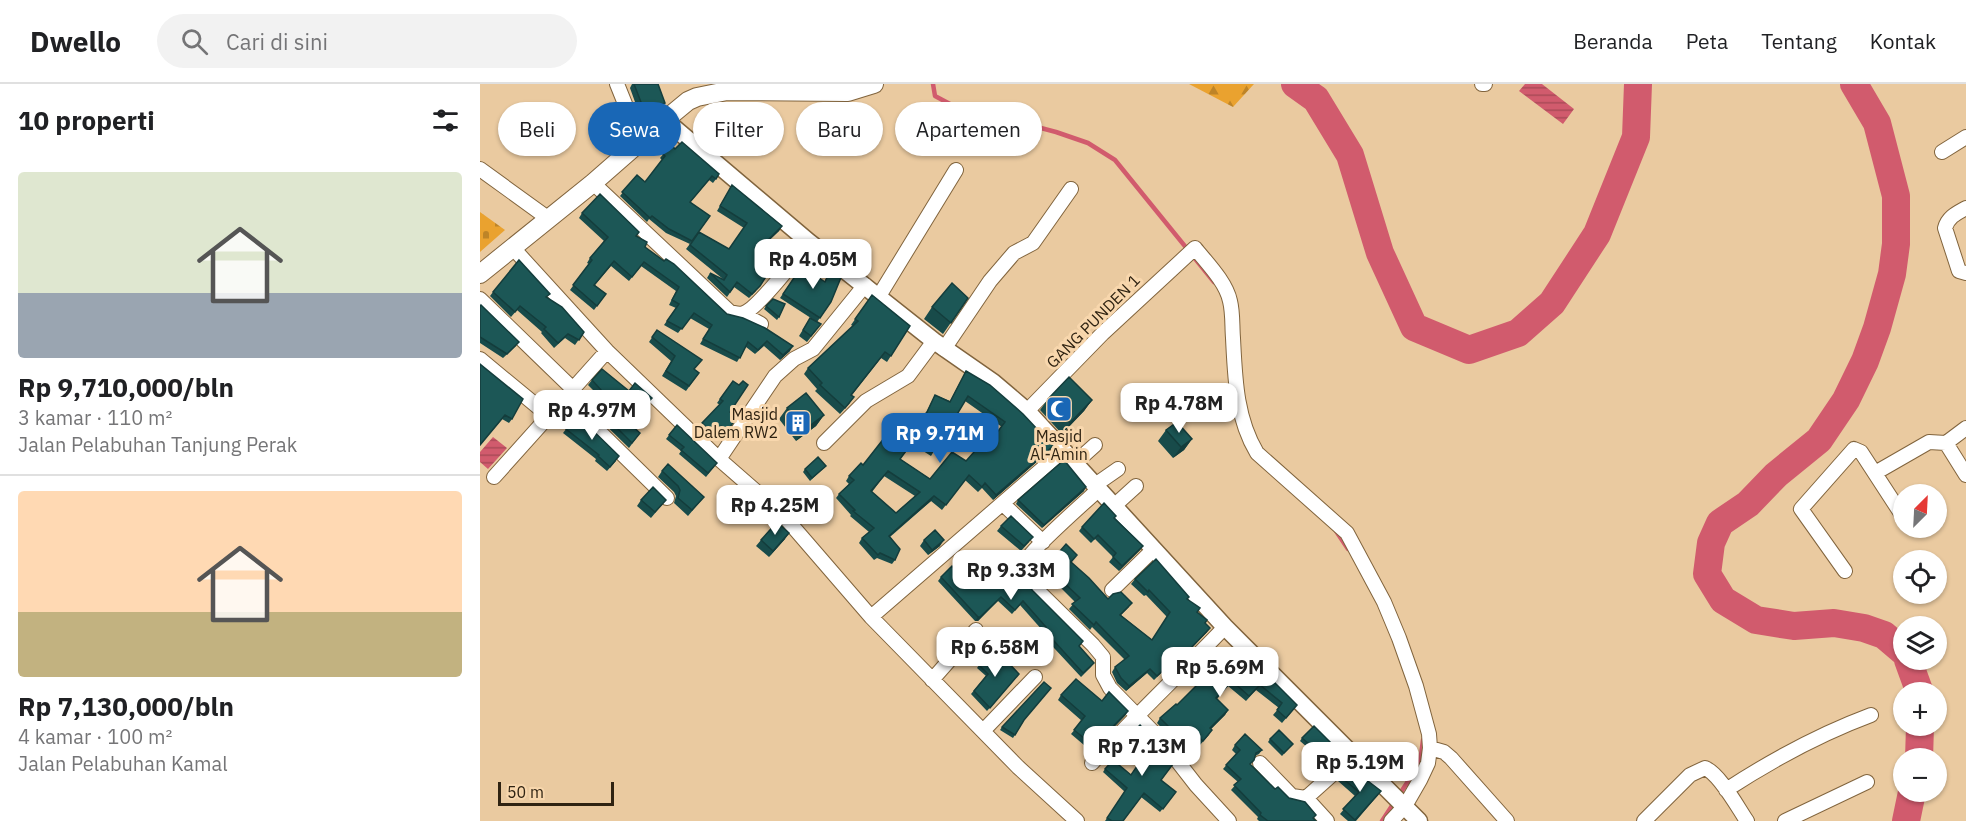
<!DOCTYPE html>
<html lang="id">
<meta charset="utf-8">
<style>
:root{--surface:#fff;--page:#f2f2f2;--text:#202124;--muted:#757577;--line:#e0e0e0;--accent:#1967b6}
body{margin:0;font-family:"IBM Plex Sans",sans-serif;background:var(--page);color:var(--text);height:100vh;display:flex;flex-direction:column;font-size:22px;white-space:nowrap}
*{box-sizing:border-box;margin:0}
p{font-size:20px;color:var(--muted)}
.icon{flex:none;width:33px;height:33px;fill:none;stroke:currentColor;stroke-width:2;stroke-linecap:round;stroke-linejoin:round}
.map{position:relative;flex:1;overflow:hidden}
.sheet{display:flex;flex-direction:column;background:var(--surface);width:480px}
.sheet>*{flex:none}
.top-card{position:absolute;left:18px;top:18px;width:570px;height:54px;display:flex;gap:12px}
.needle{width:39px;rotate:24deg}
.fabs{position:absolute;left:1413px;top:400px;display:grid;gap:12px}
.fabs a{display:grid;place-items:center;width:54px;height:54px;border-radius:50%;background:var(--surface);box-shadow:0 2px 4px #0004;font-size:30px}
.scale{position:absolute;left:18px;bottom:15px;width:116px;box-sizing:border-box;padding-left:6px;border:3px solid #2f2312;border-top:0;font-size:16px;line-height:21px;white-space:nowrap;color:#2f2312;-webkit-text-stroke:4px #f8d7ad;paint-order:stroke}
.price{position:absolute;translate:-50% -51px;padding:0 14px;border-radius:12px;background:#fff;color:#222;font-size:20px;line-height:39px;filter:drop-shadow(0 2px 3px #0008)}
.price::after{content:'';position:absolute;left:50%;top:36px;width:18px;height:14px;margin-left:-9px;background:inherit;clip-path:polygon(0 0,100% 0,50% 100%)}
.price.selected{background:var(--accent);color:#fff}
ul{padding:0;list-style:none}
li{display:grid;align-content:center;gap:12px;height:318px;padding:0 18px}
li+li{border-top:2px solid var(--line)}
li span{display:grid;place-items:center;height:186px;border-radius:6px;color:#555}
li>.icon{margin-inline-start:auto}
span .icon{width:108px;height:108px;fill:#fffc;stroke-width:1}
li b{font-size:26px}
h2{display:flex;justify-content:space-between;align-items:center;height:72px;padding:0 18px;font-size:26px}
.tag{padding:0 21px;border-radius:27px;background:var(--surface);box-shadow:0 2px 4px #0004;font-size:21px;line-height:54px}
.tag.selected{background:var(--accent);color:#fff}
header{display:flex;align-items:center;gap:36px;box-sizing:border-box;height:84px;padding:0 30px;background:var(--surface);border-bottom:2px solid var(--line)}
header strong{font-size:28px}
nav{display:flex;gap:33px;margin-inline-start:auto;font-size:21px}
.search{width:420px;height:54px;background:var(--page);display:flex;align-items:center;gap:15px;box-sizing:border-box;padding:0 21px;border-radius:33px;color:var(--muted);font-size:22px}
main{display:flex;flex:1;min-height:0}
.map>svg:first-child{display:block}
</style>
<header>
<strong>Dwello</strong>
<div class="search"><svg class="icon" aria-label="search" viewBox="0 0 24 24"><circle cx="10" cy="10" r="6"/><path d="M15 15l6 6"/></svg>Cari di sini</div>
<nav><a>Beranda</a><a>Peta</a><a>Tentang</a><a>Kontak</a></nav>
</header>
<main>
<section class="sheet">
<h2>10 properti<svg class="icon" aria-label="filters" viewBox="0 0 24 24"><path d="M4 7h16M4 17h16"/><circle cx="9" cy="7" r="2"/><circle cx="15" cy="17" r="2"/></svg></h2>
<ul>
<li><span style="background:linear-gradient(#dfe7d0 65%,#9aa5b1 0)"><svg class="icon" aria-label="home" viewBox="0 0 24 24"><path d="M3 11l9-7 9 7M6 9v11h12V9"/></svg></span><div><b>Rp 9,710,000/bln</b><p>3 kamar · 110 m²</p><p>Jalan Pelabuhan Tanjung Perak</p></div></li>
<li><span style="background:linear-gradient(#ffd9b3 65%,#c2b280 0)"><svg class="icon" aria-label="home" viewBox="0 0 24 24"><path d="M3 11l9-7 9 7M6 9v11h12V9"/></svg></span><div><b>Rp 7,130,000/bln</b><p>4 kamar · 100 m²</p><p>Jalan Pelabuhan Kamal</p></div></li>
</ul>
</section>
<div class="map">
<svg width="1486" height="737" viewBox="0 0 1486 737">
<defs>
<pattern id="forest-firs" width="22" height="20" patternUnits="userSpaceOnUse" patternTransform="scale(1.5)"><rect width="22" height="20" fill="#eaa22f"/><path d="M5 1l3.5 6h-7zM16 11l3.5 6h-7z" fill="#be8427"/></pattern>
<pattern id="cemetery-stones" width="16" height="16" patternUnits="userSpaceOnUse" patternTransform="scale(1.5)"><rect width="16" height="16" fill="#eaa22f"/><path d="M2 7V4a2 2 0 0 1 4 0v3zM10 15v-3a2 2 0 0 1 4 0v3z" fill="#be8427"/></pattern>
<pattern id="water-rules" width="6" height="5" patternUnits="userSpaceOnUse" patternTransform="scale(1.5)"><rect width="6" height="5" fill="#d15b6d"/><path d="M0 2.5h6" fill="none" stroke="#aa4b58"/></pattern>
</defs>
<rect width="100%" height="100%" fill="#eacaa0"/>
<path fill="url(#forest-firs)" d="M709,0H774L753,23Z"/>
<path fill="url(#cemetery-stones)" d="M0,128L25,146L0,168Z"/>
<path fill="url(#water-rules)" d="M1045,0H1062L1094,25L1083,40L1039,7Z
M13,353L27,364L8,385L0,378V368Z"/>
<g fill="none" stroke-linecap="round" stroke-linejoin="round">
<path stroke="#d15b6d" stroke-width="4.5" d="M453,0L455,12L470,20L576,48L608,59L635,76L734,198
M856,447L868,465
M902,737L940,679L943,656"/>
<path stroke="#d15b6d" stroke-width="28" d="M815,0L836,15L870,71L900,169L934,243L989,266L1038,249L1072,219L1117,150L1156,53L1158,0
M1374,0L1397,39L1416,112V160L1412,190L1397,244L1385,277L1366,316L1339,356L1296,391L1268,420L1240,439L1231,459L1227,490L1243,516L1276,536L1314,542L1354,539L1384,544L1404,551L1424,568
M1428,576L1440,609
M1439,675L1440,642
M1426,737L1432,708"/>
<defs>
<path id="minor" d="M137,0L160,57
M1002,0H1005
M1462,68L1486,53
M0,85L69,135
M113,99L250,228C255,229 259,231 264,229C277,225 319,171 329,158
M1486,124C1477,129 1468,133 1465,144L1479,187L1486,189
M33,164L127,267L239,375L302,430L391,533L538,683L597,737
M399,212L476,86
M0,215L93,305
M263,230L281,240
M464,265L510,197L534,169L553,159L591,105
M0,275L69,332
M85,314L187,414
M547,327L623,249L715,164C727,179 746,198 750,217C753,229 752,242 753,254C755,294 756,334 777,369L867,449L904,518L919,554L936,602L949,650L950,664L948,679L940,696L925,722L911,737
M344,359L386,317L428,292L454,257
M1466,359L1486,391
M239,375L295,292L314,275L333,265L385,201
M595,379L615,361
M1395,389L1449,358L1466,359L1486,344
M14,393L127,267
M615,401L638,385
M618,406C605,418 542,473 541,485L556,505L613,561L623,573V591L630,604L681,656L716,701L749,737
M523,420L563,458
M634,422L656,402
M1365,487L1321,425L1374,365L1381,368L1424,434
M632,506L673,466
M391,533L584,366
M452,596L496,546
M503,647L555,593
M950,664L964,668L971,674L1027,737
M612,679C655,632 701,589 745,543
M780,679L812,712L826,714L874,671
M1246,706C1292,676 1340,650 1391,631
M826,714L847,737
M1164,737L1210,691L1225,684C1240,690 1258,724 1267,737
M1305,737L1387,698"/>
<path id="tertiary" d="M185,36L329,158L454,257L513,298L547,327L745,543L939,737"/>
<path id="secondary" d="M0,190L113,99L185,36L208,17L217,13L247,7L368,8L394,0"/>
</defs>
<use href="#minor" stroke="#81643d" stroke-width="16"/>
<use href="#tertiary" stroke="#81643d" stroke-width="19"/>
<use href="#secondary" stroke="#81643d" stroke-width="20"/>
<use href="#minor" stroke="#fff" stroke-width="14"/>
<use href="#tertiary" stroke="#fff" stroke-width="16"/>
<use href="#secondary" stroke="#fff" stroke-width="18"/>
</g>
<path fill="#184b4a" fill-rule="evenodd" d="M152,0H178L181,25L160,32L150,4Z
M191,61L236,95L233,99L229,96L210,118L230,132L210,160L186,149L169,135L167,138L140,112L157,91L165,98L182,76L180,74Z
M252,101L302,142L299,147L282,163L276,207L269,214L254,203L247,213L227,194L230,189L243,195L206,165L219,148L249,165L264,144L237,127Z
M102,129L156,152L165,163L247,230L310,267L300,276L284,262L275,270L266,263L257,278L220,260L229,245L210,234L198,249L184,241L196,224L189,221L196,207L161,182L149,197L131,182L115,201L126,210L114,226L90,206L109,180L107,179L110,174L124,157L99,134Z
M322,182L344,198L352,183L351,218L337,238L300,214Z
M13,208L67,214L104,248L95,261L85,254L74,264L61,249L62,248L37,226L31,233L10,212Z
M392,211L430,242L407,278L401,274L372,311L370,319L360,330L335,307L337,305L324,290L328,284L373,242L371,241Z
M488,214L463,250L444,235L452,223Z
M286,222L299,233L297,236L284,225Z
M0,223L36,262L23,274L0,259Z
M330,234L341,240L327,258L319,252Z
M177,246L215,286L219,289L206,307L182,292L191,277L169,258Z
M0,280L32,335L29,339L22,335L0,361Z
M486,287L573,362L569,367L513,416L502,404L498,408L485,396L462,426L451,417L410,453L415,476L412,480L397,474L394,476L379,459L382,454L389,448L370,432L371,431L356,414L359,410L369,400L366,397L369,392L383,381L425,354L445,331L455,311L470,317ZM485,317L522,343L506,363L486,377L450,395L420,375L432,360L451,372ZM404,392L435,412L416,429L392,408Z
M112,296L172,314L149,340L160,349L149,364L106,322L117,310L108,301Z
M253,297L250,328L257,333L245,350L238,346L232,355L219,344L240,321L237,319Z
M568,315L612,316L604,327L582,350L560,326Z
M307,324L344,331L336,342L316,357L299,335Z
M97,331L136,377L127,387L115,377L116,375L83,349Z
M197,341L234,383L226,393L199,370L201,367L186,355Z
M686,346L712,355L704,366L693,374L678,357Z
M346,382L330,397L323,388L325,385Z
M182,387L224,413L208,432L194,419L196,412L194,408L178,393Z
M604,407L562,444L536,420L538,416Z
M161,416H186L171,434L157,422Z
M635,434L663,462L660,466L639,487L629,478L633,473L615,455L611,459L599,447L602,443Z
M521,442L549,458L541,467L517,447Z
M305,455L289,473L276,462L281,456Z
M444,456L460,462L448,471L440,462Z
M591,478L628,515L649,523L641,531L672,556L687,533L666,511L664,512L651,500L655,495L709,513L707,515L725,539L727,548L703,573L701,570L674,596L667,589L646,607L637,599L632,588L635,583L645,576L612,543L610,546L589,525L595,518L578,501L579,499L564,487L567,482Z
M510,483L553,507L599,562L614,579L611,583L601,593L561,550L563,547L540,521L532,530L518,517L498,537H495L458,497L461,493L476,486Z
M499,581L539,590L507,627L491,610L506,592L497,584Z
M766,589L813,626L802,639L793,631L799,624L776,606L766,617L748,602L737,615L748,626L745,631L731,645L729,651L719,662L704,648L699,653L695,649L690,653L677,639L680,634L697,621Z
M581,611L622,617L648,627L611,667L591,650L602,637L578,616Z
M543,638L533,654L520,646L522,643Z
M660,641L681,696L696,708L680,728L661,713L643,737H625L645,708L623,688L625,685L651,691L663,673L645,657Z
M822,654L854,667L852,670L854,677L845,685L840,681L843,677L820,657Z
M790,655L813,660L802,672L788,658Z
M755,661L782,666L779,670L775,672L770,681L795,705L809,714L836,737H779L777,735L778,733L751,706L758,698L743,685L756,670L752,666Z
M861,693L898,711L876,737H868L860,730L875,712L858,697Z"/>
<path fill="#143d3c" d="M185,19L181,25L160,32L164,26Z
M302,142L299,147L278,167L281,163Z
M313,262L310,267L300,276L303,271Z
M612,316L604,327L582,350L590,339Z
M344,331L336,342L316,357L324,346Z
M712,355L704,366L693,374L701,363Z
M573,362L569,367L513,416L516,411Z
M606,403L604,407L562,444L564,441Z
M454,412L451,417L405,456L409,452Z
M309,449L305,455L289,473L293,467Z
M464,456L460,462L448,471L452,466Z
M663,462L660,466L639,487L642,482Z
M521,513L498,537H495L498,533Z
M730,544L727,548L703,573L707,568Z
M670,585L667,589L646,607L649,602Z
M748,626L745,631L727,649L730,644Z
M648,627L645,632L611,667L614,662Z"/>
<path fill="#1c5756" stroke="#143d3c" stroke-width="1.5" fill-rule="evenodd" d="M154,0H178L185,19L164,26Z
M202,58L239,90L236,95L232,92L210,118L230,132L212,157L189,145L172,132L170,134L142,108L157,91L165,98L185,72L183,70L191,61L195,65Z
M252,101L302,142L281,163L298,174L280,202L272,210L257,198L250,208L230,189L244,196L247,191L210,161L219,148L249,165L267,139L240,122Z
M120,110L159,148L156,152L167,158L165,163L184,177L186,175L194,180L247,230L263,234L285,244L313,262L303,271L287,257L278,266L268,258L260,274L223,255L232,241L214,229L202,245L187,237L199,220L192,216L199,203L164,178L152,193L134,177L114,201L126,210L117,222L93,201L112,176L110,174L128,153L102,129Z
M39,176L70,210L66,213L82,223L104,248L99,256L88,250L78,259L64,245L66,243L40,222L35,228L13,208Z
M322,182L345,198L352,183L362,191L351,218L340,234L303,210Z
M472,199L488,214L471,239L452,223Z
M392,211L430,242L411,272L405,268L371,311L374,313L365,324L340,301L342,299L328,284L378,237L375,235Z
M293,215L305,220L299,233L286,222Z
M1,221L39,258L27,270L0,253V223Z
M330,234L341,240L331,252L323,246Z
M177,246L222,276L214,285L219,289L209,302L186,287L195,272L172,253Z
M0,280L43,315L32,335L25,331L0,361Z
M122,285L149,307L155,299L172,314L149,339L160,349L152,359L110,317L121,306L112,296Z
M486,287L510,301L543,330L573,362L516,411L505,399L502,403L489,391L466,421L454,412L409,452L420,465L415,476L400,469L398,471L382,454L394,444L373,427L375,426L359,410L374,396L369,392L381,379L383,381L412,344L432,359L420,375L450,395L472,368L486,377L502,359L506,363L525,338L488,312L455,367L428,350L447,328L455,311L470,318ZM408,387L440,408L416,429L391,407Z
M589,293L612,316L590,339L568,315Z
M253,297L259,301L263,297L268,301L250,328L257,333L248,346L241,342L235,351L222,339L243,317L240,315Z
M326,309L344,331L324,346L307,324Z
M97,331L139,372L130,383L118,372L119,371L86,345Z
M697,338L712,355L701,363L686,346Z
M197,341L237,379L228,389L201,366L204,363L189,351Z
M338,373L346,382L332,394L325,385Z
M584,376L606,403L564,441L538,416Z
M188,380L224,413L212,426L198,414L200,406L198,402L182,387Z
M173,403L186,416L175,428L161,416Z
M624,419L636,432L634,434L663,462L642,482L633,473L636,469L618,451L614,455L602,443Z
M531,432L553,453L544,462L521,442Z
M297,438L309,449L293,467L281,456Z
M455,446L464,456L452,466L444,456Z
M586,460L597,471L591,478L609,494L628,515L633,510L641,508L652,519L640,531L672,556L690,528L669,506L668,508L655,495L676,475L709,513L707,515L720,524L717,528L727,536L725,539L730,544L707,568L705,566L677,592L670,585L649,602L641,594L635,583L649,572L616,538L614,541L592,520L600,514L581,496L583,495L567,482Z
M494,468L510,483L518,473L544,497L553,507L603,557L599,562L614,579L603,589L564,546L566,543L543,517L535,526L521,513L500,533H498L461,493L472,482L476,486Z
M516,566L539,590L510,624L494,607L508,590L499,581Z
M747,571L766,589L775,579L817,621L806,634L797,626L802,619L780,601L769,612L752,597L736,614L748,626L730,644L732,646L723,657L707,643L702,648L698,644L694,648L680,634L696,620L697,621Z
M596,595L622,617L629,608L648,627L614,662L594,646L605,632L581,611Z
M564,598L571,604L544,636L535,651L522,643Z
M660,641L693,680L681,696L696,708L683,725L664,709L643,737H632L627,734L647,704L625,685L633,676L651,691L666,669L648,653Z
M834,642L856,664L851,669L856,674L847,682L842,678L845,674L822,654Z
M799,646L813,660L804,669L790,655Z
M765,650L782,666L776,669L774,676L770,680L795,705L798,703L809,714L825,718L836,731L833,734L836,737H788L780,731L781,729L754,701L761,695L746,681L760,666L755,661Z
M871,684L901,707L875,736L863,725L879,708L861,693Z"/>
<defs>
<symbol id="mosque-square" viewBox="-11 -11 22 22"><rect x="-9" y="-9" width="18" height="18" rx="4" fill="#1967b6" stroke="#f8d7ad"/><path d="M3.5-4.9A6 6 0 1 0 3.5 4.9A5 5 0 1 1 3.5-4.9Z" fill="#fff"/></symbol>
<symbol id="building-square" viewBox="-11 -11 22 22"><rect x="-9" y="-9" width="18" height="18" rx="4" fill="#1967b6" stroke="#f8d7ad"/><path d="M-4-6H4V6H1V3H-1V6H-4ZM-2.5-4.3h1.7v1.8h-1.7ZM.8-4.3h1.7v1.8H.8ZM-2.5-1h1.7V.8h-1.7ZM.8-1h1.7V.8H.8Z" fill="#fff"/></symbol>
</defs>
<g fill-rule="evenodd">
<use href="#mosque-square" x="564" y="310" width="30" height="30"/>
<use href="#building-square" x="303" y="324" width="30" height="30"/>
</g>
<g text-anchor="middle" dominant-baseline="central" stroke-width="6" stroke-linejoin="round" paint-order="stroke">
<g font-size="16" fill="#2f2312" stroke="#f8d7ad">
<text transform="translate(613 237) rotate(-45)">GANG PUNDEN 1</text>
</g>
<g font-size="16" fill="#2f2312" stroke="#f8d7ad" text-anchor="end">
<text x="298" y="330">Masjid<tspan x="298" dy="18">Dalem RW2</tspan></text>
<text x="579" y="352" text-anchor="middle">Masjid<tspan x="579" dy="18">Al-Amin</tspan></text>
</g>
</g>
</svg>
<div class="fabs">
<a><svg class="needle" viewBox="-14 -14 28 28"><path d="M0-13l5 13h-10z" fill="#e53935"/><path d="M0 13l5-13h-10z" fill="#757577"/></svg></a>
<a><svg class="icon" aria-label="locate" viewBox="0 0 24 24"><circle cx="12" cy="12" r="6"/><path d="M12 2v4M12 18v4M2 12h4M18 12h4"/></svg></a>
<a><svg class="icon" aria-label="layers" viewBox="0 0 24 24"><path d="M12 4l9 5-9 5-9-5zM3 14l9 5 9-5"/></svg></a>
<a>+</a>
<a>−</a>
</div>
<div class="scale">50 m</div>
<b class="price" style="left:333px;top:206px">Rp 4.05M</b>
<b class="price" style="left:699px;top:350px">Rp 4.78M</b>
<b class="price" style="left:112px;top:357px">Rp 4.97M</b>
<b class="price selected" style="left:460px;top:380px">Rp 9.71M</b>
<b class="price" style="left:295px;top:452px">Rp 4.25M</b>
<b class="price" style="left:531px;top:517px">Rp 9.33M</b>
<b class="price" style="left:515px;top:594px">Rp 6.58M</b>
<b class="price" style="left:740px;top:614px">Rp 5.69M</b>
<b class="price" style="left:662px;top:693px">Rp 7.13M</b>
<b class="price" style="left:880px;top:709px">Rp 5.19M</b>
<div class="top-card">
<a class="tag">Beli</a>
<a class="tag selected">Sewa</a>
<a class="tag">Filter</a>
<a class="tag">Baru</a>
<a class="tag">Apartemen</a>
</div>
</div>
</main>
